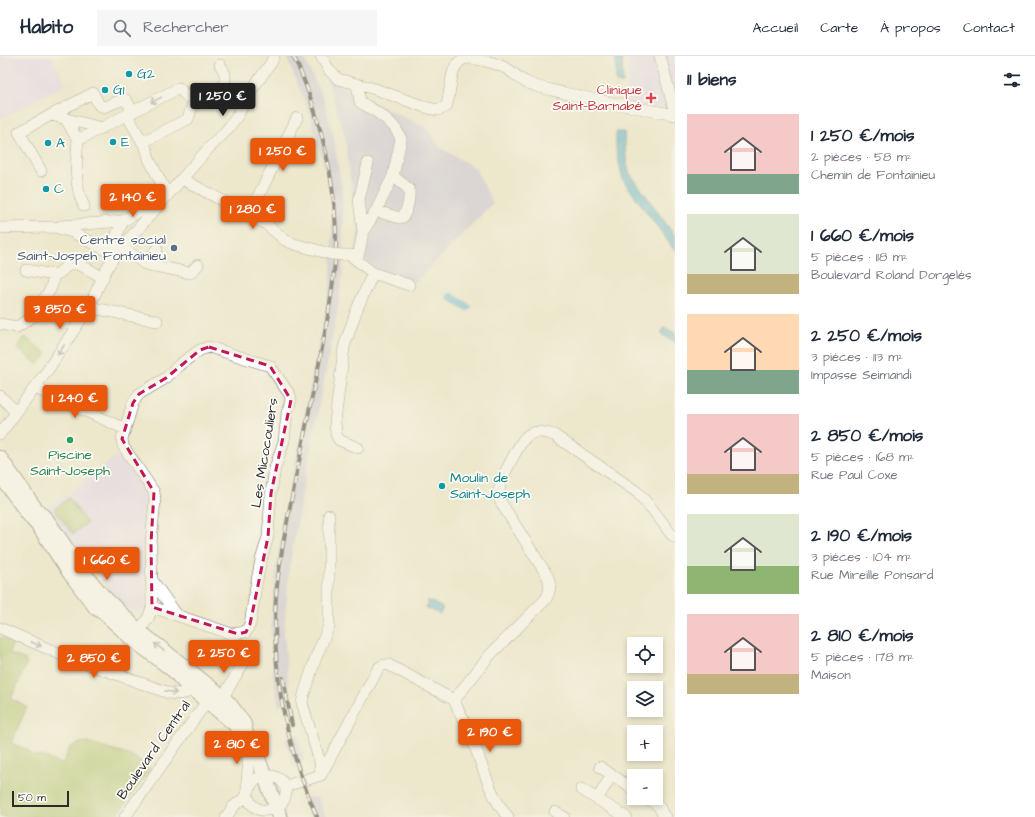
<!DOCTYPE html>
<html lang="fr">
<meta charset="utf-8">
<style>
:root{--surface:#fff;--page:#f6f6f7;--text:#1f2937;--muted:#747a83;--line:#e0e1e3;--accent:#ea580c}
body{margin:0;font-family:"Architects Daughter",sans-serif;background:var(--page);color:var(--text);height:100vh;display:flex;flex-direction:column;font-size:15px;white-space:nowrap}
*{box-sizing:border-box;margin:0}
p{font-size:13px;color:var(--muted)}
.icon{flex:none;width:22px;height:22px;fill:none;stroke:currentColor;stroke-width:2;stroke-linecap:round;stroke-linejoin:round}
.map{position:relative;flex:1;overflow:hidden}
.sheet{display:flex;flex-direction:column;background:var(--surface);width:360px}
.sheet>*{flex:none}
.fabs{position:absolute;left:627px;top:581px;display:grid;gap:8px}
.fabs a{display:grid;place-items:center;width:36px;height:36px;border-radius:0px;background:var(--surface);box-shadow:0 2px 6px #0003;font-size:20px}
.scale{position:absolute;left:12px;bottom:10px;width:57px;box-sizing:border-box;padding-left:4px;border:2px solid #2b2b2b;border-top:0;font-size:11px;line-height:14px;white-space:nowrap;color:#2b2b2b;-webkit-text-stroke:3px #fdfcf7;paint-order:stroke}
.price{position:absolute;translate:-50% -34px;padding:0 9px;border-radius:4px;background:var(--accent);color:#fff;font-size:13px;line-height:26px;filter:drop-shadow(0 1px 2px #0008)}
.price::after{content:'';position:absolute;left:50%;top:24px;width:12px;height:9px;margin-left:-6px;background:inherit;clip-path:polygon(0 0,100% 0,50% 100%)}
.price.current{background:#222;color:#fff}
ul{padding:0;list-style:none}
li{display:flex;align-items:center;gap:12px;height:100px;padding:0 12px}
li span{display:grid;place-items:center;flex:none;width:112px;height:80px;border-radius:0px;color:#555}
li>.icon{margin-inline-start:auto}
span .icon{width:48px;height:48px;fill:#fffc;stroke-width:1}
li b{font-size:17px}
h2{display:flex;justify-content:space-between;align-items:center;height:48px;padding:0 12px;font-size:17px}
header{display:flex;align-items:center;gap:24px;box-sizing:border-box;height:56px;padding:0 20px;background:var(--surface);border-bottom:1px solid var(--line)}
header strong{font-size:19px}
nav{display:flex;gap:22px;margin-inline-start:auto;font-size:14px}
.search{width:280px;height:36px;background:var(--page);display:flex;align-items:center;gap:10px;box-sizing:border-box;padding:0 14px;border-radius:0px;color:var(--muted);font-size:15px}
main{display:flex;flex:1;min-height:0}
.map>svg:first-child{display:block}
</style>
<header>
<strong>Habito</strong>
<div class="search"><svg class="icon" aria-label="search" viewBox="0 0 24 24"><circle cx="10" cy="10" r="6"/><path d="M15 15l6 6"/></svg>Rechercher</div>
<nav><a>Accueil</a><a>Carte</a><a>À propos</a><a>Contact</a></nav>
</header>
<main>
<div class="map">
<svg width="675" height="761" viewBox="0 0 675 761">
<rect width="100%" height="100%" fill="#fdfcf7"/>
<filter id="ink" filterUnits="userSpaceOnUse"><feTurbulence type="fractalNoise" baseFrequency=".025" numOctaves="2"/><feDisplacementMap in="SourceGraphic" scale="8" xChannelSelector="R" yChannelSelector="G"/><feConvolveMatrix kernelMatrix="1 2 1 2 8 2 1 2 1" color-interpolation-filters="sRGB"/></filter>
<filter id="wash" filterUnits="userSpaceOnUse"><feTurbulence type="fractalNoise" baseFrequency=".012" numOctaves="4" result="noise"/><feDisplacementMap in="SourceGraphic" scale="16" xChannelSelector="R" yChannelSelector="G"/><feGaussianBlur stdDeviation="0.9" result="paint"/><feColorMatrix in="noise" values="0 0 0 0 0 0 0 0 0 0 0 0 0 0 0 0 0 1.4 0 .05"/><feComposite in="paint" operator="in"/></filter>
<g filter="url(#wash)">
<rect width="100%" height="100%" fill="#ede7cc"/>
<path fill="#e1d4f4" d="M0,0H51L66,28L0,63Z
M628,0H675V67L664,62L625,53L628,30Z
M122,396L149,437L146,440L149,446L144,450L146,452L143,472L145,489L139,494L145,502L146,552L142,556L137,557L133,556L118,543L76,492L47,452L69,437Z"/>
<path fill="#c5c0db" d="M286,0H303L322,39L333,78L342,133L343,215L336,263L305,422L289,513L284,577L289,635L279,652L273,618L271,563L276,515L288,442L326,251L331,217L332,172V144L322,102L309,56Z
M327,23L426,72L441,92L475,112L493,147L415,226L378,214L355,196L359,173L349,116L345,80Z
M297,679L304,703L294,712L285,684Z
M304,740L318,742L326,761H312Z"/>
<path fill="#aac166" stroke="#6a7648" d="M25,281L47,298L38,309L17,292Z
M69,442L87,467L73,478L54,453Z
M0,581L7,584H14L9,597L26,604L25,606L27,607L11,643L27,651L11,687L28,694L34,700L45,701L62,709L70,692H69L80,687L88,686L131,699L150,713L116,761H0Z"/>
<path fill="#52adcf" stroke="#3e6c7d" d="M616,0H622L623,27H616Z
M616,76H624L626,103L629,116L675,180V195L623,124L616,94Z
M664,271L675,277V286L661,278Z
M428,544L443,552L440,558L425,551L426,549L428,550L429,548L427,547Z"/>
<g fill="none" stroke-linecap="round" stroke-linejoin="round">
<path stroke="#52adcf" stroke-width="8" d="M451,241L467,251"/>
</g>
</g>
<g filter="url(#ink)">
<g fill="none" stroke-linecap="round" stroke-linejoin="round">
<defs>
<path id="minor" d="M321,0L329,14L338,23L375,33L428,52L438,54L446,51C452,37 448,11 463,3C472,0 500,8 509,14C515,18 519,23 526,26C538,32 552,34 564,37C601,45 638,52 675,59
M660,0L675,57
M51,59L102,72
M127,59L147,94L149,103L167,138
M65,62L78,84
M143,86L188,63L194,44
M41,115L19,76L93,37L99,49L104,51L124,43L126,44L133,56
M182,123L266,168L285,184L294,188L331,198
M84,150C74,131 76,105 78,84L179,32C182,35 186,41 190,42C204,48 227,37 225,20C225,16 222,12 220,9
M376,155L400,162L403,161C408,152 410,143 409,133L393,120
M249,159L297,62
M61,170L123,165L141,154L164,132
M0,172L55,171L72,176L115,199
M363,176L359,144L368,107
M122,191L145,208L190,217L198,209
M109,196L123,165
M347,199L358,200L359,197L363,176L376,155L393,120L401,83C394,64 376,56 360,46L357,28
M350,199L373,217L357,253L344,291L335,366L336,378L339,384L358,392
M145,208L157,193
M26,214L54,219C61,218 64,211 70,208C78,205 96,218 103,222
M373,217L409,229
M89,251L157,265
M0,268L17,271L34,260L51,232L54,219
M35,332L125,373
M0,340L16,356
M0,378L47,315L89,251L107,212L115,199L208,93L226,75L238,59L250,36L271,7L274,0
M152,524L177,559
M0,572L60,598L169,637L178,638L194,635
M134,581L148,563L152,551L232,578L246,576L250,568L256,529L261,504L268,481L271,437L275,412L284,385L287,357L291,344L290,339L270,310L209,291L200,294L179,309L166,322L139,338L133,347L122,383L123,390L154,436L155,444L151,487L152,551
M223,641L244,606
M454,644C459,656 466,668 471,680C482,707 489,739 508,761
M247,680C247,688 248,696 248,705C249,715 245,732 248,741C249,745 252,749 255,751C260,755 266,755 272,753C278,752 281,749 284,744C293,722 266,712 253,726C250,730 249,735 247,740
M600,711L612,719
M321,719L378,613C381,609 384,608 389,609L454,644L490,599L546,543C550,535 551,530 548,521L500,445C499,439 499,435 500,429C503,420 520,385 527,380C534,374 546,376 554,379L637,436L653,454L671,478L675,481
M321,719L320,706L302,647L304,638L316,601L329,570V459
M286,730L321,719
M581,733L597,743
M646,742L659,750L663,759L666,761
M555,756L564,761
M125,761L207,645
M226,761L234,750L247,740
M626,761L597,743L612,719L634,734"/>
<path id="major" d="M0,402L35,452L47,464L78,510L102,539L139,575L223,641L232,651L244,668L246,678L254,692L280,761
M0,419L28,458L40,472L69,516L96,552L103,556L132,583L174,615L184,626L243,675"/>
</defs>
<use href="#minor" stroke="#6f6d63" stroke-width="12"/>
<use href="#major" stroke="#6f6d63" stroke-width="16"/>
<use href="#minor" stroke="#fff" stroke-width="11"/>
<use href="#major" stroke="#fff" stroke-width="14"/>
<defs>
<path id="rail" d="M293,0C305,23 313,48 320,73C330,109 336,148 336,185C335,228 326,271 318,313C309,354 301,395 293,436C286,470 279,505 276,540C271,618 286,690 317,761
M283,622L292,669"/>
</defs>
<use href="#rail" stroke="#2b2b2b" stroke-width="4"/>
<use href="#rail" stroke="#fdfcf7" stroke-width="2.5" stroke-dasharray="8" stroke-linecap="butt"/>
<defs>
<path id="minor-bridge" d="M331,198L344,199"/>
</defs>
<use href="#minor-bridge" stroke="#6f6d63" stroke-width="12" stroke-linecap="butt"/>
<use href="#minor-bridge" stroke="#fff" stroke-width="11"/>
</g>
<defs><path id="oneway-shaft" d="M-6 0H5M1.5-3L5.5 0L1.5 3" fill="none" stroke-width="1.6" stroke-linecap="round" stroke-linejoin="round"/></defs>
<g stroke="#a0a0a0">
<use href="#oneway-shaft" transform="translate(156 44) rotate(152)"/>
<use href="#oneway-shaft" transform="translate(61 294) rotate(123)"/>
<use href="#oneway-shaft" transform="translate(36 588) rotate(23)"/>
<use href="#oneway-shaft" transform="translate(159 591) rotate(-142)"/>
<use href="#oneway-shaft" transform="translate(171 636) rotate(11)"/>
</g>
</g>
<path d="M0 0H675V761H0ZM209,291L270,310L291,344L271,437L268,481L250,568L246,576L238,578L152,551L151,487L154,436L122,383L133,347L139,338L166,322L200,294Z" fill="#ede7cc" fill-opacity=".55" fill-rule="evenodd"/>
<path fill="none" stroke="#c2185b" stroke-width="3" stroke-dasharray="8 5" stroke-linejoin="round" d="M209,291L270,310L291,344L271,437L268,481L250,568L246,576L238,578L152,551L151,487L154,436L122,383L133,347L139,338L166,322L200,294Z"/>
<g fill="#0f9aa8" stroke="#fdfcf7" stroke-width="1.5">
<circle cx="129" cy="18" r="4"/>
<circle cx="105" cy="34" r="4"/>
<circle cx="113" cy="86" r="4"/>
<circle cx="48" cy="87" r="4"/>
<circle cx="46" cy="133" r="4"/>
<circle cx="442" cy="430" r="4"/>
</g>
<path fill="#e0444e" stroke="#fdfcf7" stroke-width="1.5" d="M649 36h4v4h4v4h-4v4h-4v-4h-4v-4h4z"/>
<circle fill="#5c6f8a" stroke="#fdfcf7" stroke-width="1.5" cx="174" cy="192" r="4"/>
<circle fill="#2e9e5b" stroke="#fdfcf7" stroke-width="1.5" cx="70" cy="384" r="4"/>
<g text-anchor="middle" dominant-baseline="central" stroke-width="3.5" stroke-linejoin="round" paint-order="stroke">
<g font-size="14" fill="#0d838f" stroke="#fdfcf7" text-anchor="start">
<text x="137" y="18">G2</text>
<text x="113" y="34">G1</text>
<text x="121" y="86">E</text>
<text x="56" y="87">A</text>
<text x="54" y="133">C</text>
<text x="450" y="422">Moulin de<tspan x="450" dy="16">Saint-Joseph</tspan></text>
</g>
<g font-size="14" fill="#be3a42" stroke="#fdfcf7" text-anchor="end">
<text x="642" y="34">Clinique<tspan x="642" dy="16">Saint-Barnabé</tspan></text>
</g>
<g font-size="14" fill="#4e5e75" stroke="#fdfcf7" text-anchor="end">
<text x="166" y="184">Centre social<tspan x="166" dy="16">Saint-Jospeh Fontainieu</tspan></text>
</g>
<g font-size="14" fill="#2b2b2b" stroke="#fdfcf7">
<text transform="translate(265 397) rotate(-81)">Les Micocouliers</text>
<text transform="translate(154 694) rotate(-55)">Boulevard Central</text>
</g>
<g font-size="14" fill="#27864d" stroke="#fdfcf7">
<text x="70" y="399">Piscine<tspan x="70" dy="16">Saint-Joseph</tspan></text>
</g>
</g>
</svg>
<div class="fabs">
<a><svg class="icon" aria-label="locate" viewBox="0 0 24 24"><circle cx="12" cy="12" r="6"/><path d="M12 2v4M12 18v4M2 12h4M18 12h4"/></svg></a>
<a><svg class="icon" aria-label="layers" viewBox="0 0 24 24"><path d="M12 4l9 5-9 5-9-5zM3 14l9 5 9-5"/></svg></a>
<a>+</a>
<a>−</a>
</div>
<div class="scale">50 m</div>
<b class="price current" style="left:223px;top:61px">1 250 €</b>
<b class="price" style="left:283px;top:116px">1 250 €</b>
<b class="price" style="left:133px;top:162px">2 140 €</b>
<b class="price" style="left:253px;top:174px">1 280 €</b>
<b class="price" style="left:60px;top:274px">3 850 €</b>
<b class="price" style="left:75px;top:363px">1 240 €</b>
<b class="price" style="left:107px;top:525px">1 660 €</b>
<b class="price" style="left:224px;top:618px">2 250 €</b>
<b class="price" style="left:94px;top:623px">2 850 €</b>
<b class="price" style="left:490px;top:697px">2 190 €</b>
<b class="price" style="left:237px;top:709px">2 810 €</b>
</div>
<section class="sheet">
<h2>11 biens<svg class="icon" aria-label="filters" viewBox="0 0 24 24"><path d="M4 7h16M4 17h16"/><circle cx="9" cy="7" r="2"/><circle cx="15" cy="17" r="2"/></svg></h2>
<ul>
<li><span style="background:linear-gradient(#f6c9c9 75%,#7fa58c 0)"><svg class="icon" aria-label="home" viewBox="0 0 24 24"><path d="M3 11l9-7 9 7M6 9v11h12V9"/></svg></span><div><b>1 250 €/mois</b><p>2 pièces · 58 m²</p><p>Chemin de Fontainieu</p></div></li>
<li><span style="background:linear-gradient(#dfe7d0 75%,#c2b280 0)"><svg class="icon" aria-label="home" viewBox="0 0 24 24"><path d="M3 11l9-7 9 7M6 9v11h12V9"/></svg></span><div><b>1 660 €/mois</b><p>5 pièces · 118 m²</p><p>Boulevard Roland Dorgelès</p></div></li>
<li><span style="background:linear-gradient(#ffd9b3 70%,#7fa58c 0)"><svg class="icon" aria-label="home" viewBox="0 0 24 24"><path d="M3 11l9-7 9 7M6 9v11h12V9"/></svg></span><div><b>2 250 €/mois</b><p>3 pièces · 113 m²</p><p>Impasse Seimandi</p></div></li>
<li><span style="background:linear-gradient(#f6c9c9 75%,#c2b280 0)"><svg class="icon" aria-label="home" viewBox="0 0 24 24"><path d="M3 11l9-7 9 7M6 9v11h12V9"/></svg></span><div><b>2 850 €/mois</b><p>5 pièces · 168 m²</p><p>Rue Paul Coxe</p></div></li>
<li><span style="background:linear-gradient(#dfe7d0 65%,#8fb573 0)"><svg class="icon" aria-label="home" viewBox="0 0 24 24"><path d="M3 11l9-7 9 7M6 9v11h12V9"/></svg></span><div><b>2 190 €/mois</b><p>3 pièces · 104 m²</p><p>Rue Mireille Ponsard</p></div></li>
<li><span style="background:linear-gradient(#f6c9c9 75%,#c2b280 0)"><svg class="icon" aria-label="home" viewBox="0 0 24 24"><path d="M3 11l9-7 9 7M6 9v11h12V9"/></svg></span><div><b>2 810 €/mois</b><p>5 pièces · 178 m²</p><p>Maison</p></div></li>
</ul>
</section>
</main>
